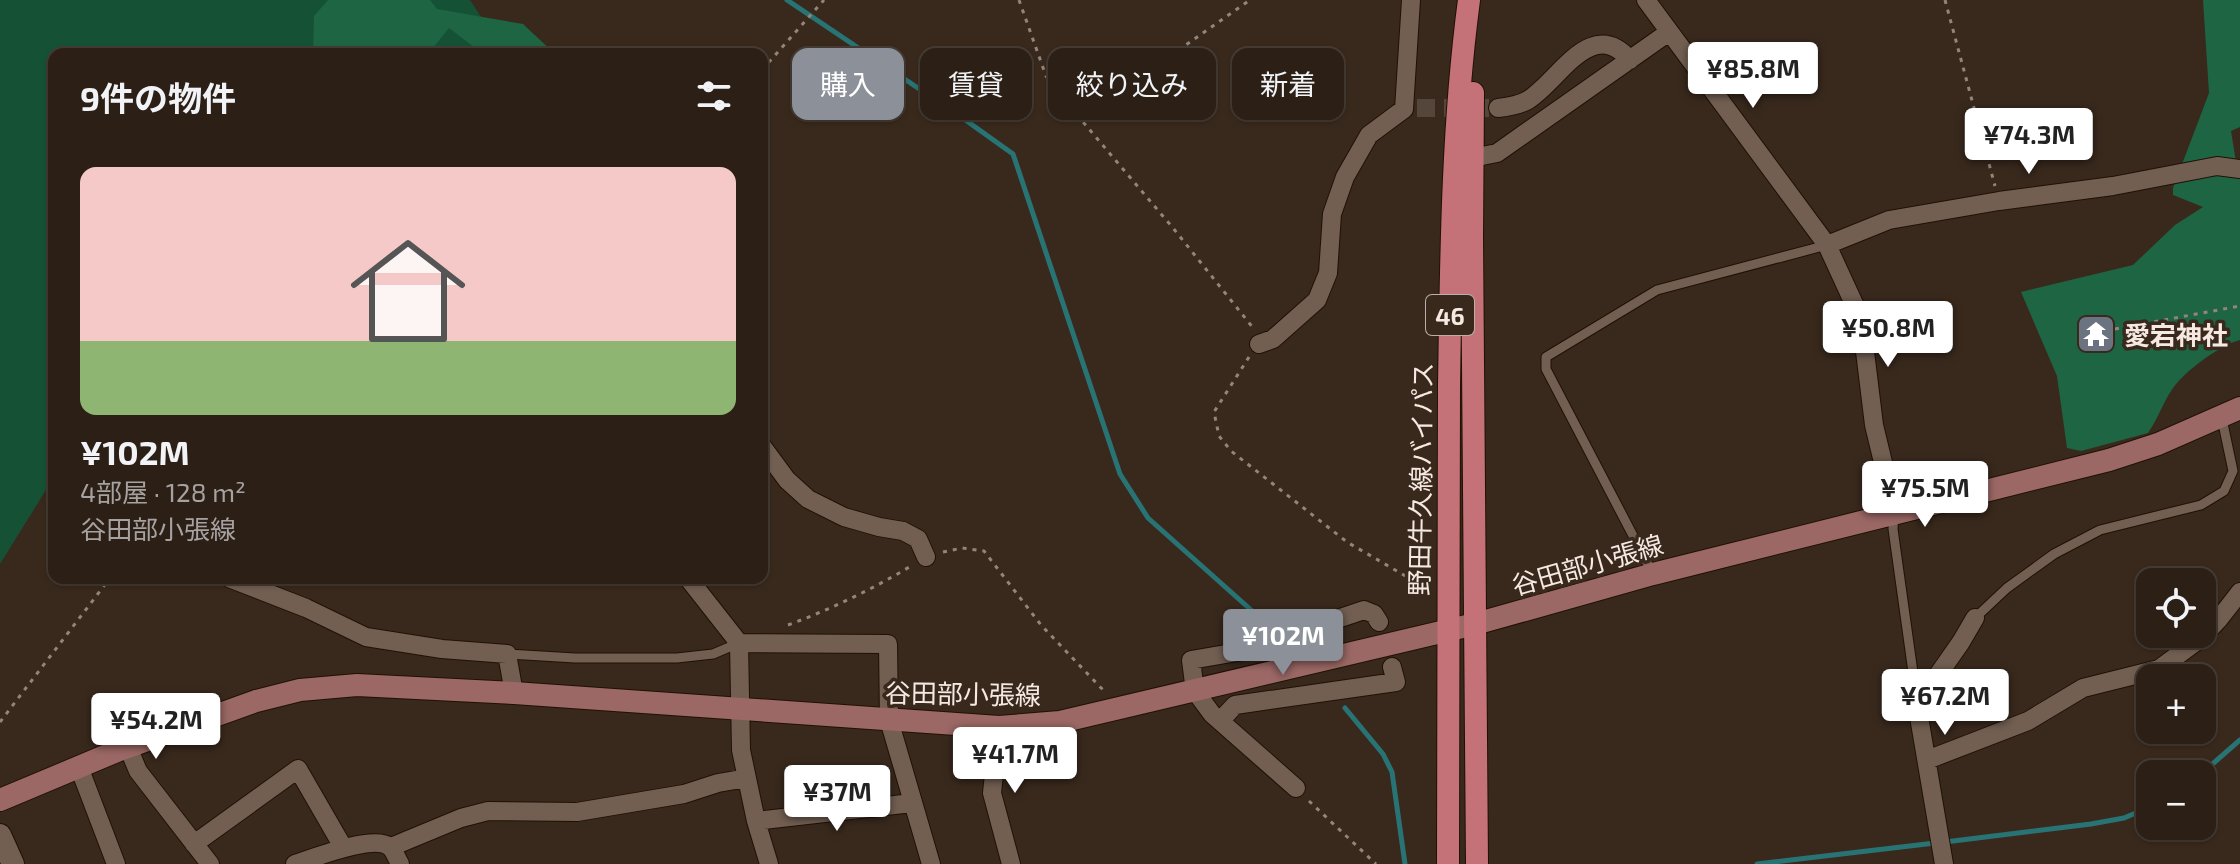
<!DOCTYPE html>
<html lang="ja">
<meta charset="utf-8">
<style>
:root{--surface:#2b1f16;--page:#372c23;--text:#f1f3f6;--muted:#a6a2a1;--line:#473d35;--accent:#8c9099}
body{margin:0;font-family:"Exo 2","Noto Sans JP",sans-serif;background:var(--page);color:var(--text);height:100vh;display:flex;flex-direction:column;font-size:30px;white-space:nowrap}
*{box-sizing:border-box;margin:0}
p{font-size:26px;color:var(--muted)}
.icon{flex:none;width:44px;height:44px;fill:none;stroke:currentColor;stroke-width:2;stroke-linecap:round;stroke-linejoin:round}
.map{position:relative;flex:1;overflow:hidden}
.side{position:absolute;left:48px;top:48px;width:720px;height:536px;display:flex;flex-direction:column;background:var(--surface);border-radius:16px;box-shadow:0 2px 6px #0004,0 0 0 2px var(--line)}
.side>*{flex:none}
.guide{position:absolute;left:792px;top:48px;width:760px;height:72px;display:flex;gap:16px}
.controls{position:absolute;left:2136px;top:568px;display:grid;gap:16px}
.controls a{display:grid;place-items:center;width:80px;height:80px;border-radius:16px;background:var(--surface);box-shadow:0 2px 6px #0004,0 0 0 2px var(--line);font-size:40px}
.price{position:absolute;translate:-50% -68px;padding:0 18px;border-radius:8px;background:#fff;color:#222;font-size:26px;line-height:52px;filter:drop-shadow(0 2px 4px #0008)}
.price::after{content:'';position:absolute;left:50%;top:48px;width:24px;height:18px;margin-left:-12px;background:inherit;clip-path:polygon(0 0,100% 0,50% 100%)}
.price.current{background:var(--accent);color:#fff}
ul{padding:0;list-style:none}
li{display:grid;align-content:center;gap:16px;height:424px;padding:0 32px}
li+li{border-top:2px solid var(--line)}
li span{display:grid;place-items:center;height:248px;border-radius:16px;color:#555}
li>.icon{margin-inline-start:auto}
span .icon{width:144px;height:144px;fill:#fffc;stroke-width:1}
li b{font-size:34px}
h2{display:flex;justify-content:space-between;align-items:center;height:96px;padding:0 32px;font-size:34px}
.pill{padding:0 28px;border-radius:16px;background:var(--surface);box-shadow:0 2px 6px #0004,0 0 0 2px var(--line);font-size:28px;line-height:72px}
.pill.current{background:var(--accent);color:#fff}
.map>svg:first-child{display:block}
</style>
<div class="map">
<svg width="2240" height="864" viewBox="0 0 2240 864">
<rect width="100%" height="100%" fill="#39291d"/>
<path fill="#155235" d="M0,0H470L505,54H54V477L0,564Z"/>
<path fill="#1d6543" d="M328,0H430L437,9L523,24L555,54H483L449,28L428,54H313L314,16Z
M2203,0H2240V127L2231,131L2236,162L2240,167V340C2220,345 2185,371 2173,388C2163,402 2158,419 2148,433L2081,451L2067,448L2057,376L2021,292L2133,265L2175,225L2203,207L2173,195V188L2209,93Z"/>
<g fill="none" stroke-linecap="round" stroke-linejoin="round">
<path stroke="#287475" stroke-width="5" d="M787,0L964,119L1013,154L1120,474L1148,518L1269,626
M1345,708L1383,754L1392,772L1405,864
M2201,774L2240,740
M1945,842L2091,824L2124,818L2150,807
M1757,864L1935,843"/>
<path stroke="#55463b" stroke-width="18" stroke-dasharray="18 9" stroke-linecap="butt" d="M1417,108H1498"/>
<defs>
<path id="service" d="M1894,514L1893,529L1917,701
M1653,574L1546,369V357L1657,290L1827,245
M1975,618L2007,588L2054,554L2100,530L2201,505L2224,491L2233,471L2222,419
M507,654L575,658H677L713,654L739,643"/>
<path id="minor" d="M1646,0L1827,245L1861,319L1874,425L1895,512
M1498,108C1507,107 1520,105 1528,100C1559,81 1591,15 1630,60
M1472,158L1497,153L1669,32
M1827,245L1889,220L1999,201L2113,186L2217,166L2240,169
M1259,344L1273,339L1317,300L1328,273L1332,214L1345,177L1369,135L1404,109L1411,0
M762,446L787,480L808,499L844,517L879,527L903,531L918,539L926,557
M229,578L306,608L366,637L442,649L507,654L514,693
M688,578L739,643
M1220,721L1235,705L1396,682L1392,667
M999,727L992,793L1011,864
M128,747L138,771L210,864
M1927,760L2028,721L2083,688L2159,669L2201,638L2219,619L2240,592
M79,767L116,864
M1296,788L1212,714L1195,691L1191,660L1243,651L1364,610L1374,614L1379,622
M756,821L912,803
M194,844L298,769L343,847
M391,847L461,818L488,811L577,812L684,794L718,783L747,778
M295,864C313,858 374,834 390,847C394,850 397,859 400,864
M769,864L756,821L741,750L739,643L888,644L889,720L931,864
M1944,864L1917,705L1961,642L1975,618"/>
<path id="tertiary" d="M0,835L13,864"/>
<path id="secondary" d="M0,800L117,751L256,701L300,690L357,685L514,693L999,727L1060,722L1475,624L1653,574L2109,460L2158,444L2240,408"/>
<path id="primary" d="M1473,93L1472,238L1477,864
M1448,864C1448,705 1448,546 1449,386C1451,257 1452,128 1469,0"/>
</defs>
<use href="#service" stroke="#201106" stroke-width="11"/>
<use href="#minor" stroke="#201106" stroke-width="20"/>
<use href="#tertiary" stroke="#201106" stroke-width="24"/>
<use href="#secondary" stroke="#201106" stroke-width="24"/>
<use href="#primary" stroke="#201106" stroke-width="24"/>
<path stroke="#93857b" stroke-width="3" stroke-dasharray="4 6" stroke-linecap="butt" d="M1019,0L1046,76L1061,96L1173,228L1254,329
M1945,0L1995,186
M762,70L824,0
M1080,119L1250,0
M2115,329L2240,306
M1249,357L1214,412L1219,436L1231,451L1347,542L1409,578
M943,552L962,548L984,551L1041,625L1105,692
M788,625C831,609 871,590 911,566
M0,722L110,578
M1309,801L1376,864"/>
<use href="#service" stroke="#725f52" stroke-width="9"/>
<use href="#minor" stroke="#725f52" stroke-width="18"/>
<use href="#tertiary" stroke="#725f52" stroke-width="22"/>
<use href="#secondary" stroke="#9b6865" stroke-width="22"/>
<use href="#primary" stroke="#c47277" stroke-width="22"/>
</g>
<defs>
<symbol id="temple-square" viewBox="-11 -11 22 22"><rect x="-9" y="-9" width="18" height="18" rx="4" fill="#6b7280" stroke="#39291d"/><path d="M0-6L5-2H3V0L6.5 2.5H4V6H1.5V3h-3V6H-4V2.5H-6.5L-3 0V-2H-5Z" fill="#fff"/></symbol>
</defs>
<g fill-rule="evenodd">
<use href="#temple-square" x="2074" y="312" width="44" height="44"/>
</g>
<g text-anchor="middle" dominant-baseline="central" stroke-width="7" stroke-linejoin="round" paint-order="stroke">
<rect fill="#39291d" stroke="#bdafa7" stroke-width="2" x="1426" y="295" width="48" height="40" rx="6"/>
<g font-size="24" font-weight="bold" fill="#f5e9e2">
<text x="1450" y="315">46</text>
</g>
<g font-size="26" font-weight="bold" fill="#f5e9e2" stroke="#39291d" text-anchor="start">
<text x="2124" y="334">愛宕神社</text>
</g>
<g font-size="26" fill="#f5e9e2" stroke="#39291d">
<text transform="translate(1420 479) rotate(-89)">野田牛久線バイパス</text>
<text transform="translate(1587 564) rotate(-16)">谷田部小張線</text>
<text transform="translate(963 693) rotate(1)">谷田部小張線</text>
</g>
</g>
</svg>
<div class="controls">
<a><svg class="icon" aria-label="locate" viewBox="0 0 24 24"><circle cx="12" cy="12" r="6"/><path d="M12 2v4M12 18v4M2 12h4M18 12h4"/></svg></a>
<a>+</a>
<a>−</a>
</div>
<b class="price" style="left:1753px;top:110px">¥85.8M</b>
<b class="price" style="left:2029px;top:176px">¥74.3M</b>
<b class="price" style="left:1888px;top:369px">¥50.8M</b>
<b class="price" style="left:1925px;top:529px">¥75.5M</b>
<b class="price current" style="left:1283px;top:677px">¥102M</b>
<b class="price" style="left:1945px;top:737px">¥67.2M</b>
<b class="price" style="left:156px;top:761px">¥54.2M</b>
<b class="price" style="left:1015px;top:795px">¥41.7M</b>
<b class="price" style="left:837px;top:833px">¥37M</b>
<div class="guide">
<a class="pill current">購入</a>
<a class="pill">賃貸</a>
<a class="pill">絞り込み</a>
<a class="pill">新着</a>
</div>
<section class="side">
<h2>9件の物件<svg class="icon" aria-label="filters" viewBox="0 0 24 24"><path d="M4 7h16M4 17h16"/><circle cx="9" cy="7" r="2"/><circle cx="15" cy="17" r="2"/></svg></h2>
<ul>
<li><span style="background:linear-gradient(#f6c9c9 70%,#8fb573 0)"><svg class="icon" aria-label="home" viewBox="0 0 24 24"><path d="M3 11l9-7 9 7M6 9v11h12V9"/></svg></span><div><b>¥102M</b><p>4部屋 · 128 m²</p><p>谷田部小張線</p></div></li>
</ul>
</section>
</div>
